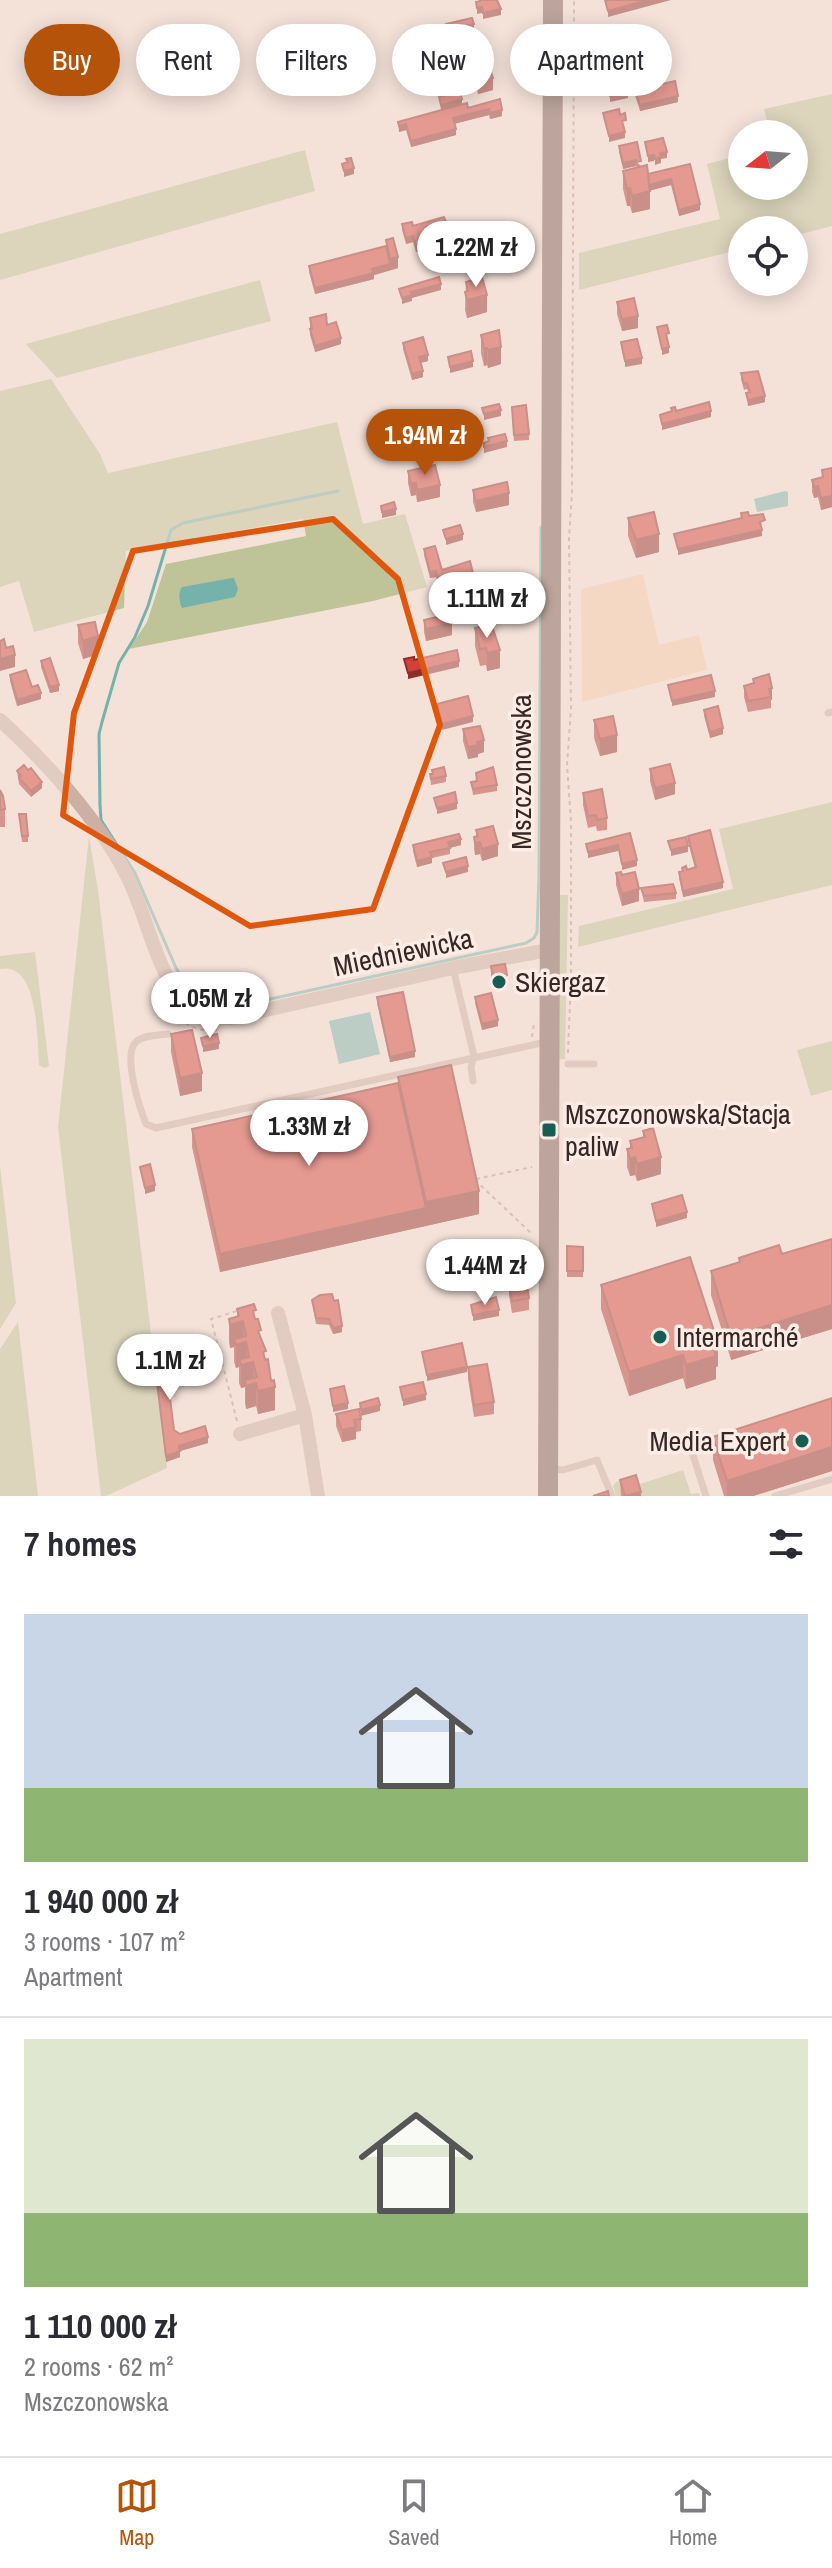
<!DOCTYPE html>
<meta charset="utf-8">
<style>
:root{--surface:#fff;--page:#f7f7f7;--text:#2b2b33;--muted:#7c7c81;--line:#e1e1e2;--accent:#b45309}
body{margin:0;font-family:"Archivo Narrow",sans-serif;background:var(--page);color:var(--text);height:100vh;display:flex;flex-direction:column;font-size:30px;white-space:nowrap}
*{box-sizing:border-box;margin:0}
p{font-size:26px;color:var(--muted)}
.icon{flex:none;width:44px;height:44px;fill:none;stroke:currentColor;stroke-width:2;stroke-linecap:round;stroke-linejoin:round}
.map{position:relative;height:1496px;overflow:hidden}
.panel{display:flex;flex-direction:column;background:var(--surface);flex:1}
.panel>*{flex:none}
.hud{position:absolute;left:24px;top:24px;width:784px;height:72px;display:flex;gap:16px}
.needle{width:52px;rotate:253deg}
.tools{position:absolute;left:728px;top:120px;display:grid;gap:16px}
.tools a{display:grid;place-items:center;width:80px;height:80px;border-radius:50%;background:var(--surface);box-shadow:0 4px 20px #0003;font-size:40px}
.price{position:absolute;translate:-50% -68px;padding:0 18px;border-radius:28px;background:#fff;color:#222;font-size:26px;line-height:52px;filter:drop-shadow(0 2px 4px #0008)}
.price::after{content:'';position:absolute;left:50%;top:48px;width:24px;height:18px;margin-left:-12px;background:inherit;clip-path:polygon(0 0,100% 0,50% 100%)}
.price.active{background:var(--accent);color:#fff}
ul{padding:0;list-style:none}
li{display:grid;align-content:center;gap:16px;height:424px;padding:0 24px}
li+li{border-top:2px solid var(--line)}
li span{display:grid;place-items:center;height:248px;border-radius:0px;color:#555}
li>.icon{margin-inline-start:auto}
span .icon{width:144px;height:144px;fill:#fffc;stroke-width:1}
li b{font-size:34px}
h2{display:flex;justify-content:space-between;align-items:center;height:96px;padding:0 24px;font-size:34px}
.pill{padding:0 28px;border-radius:36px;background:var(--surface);box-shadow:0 4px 20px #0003;font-size:28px;line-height:72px}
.pill.active{background:var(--accent);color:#fff}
.tabs{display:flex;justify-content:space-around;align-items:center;height:112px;border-top:2px solid var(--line);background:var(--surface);font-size:22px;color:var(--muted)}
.tabs a{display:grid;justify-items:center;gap:4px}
.tabs .active{color:var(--accent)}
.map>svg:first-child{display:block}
</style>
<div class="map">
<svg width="832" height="1496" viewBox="0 0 832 1496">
<rect width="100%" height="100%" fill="#f4e2d9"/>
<path fill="#bec498" d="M832,94V226L794,236V230H742V249L579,290V253L720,219L707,164L742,155V186H794V134H770L764,109Z
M305,150L315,191L0,280V234Z
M260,280L271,321L57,378L26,344Z
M51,379L100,454L108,473L337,422L363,524L405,514L427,587L373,601L129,649L147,622L166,564L306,536L303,519L126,551L124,608L34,632L19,581L0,587V391Z
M832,802V885L578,947L579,926L733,889L719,829Z
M89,836L98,890L167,1468L106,1496H101L58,1127Z
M559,895H568L565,1059H555Z
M35,952L49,1066L44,1068L39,1065C37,1040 39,961 0,969V956Z
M832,1041V1090L811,1096L797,1050Z
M0,1166L16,1303L0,1329Z
M18,1322L38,1496H0V1349Z
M683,1470L691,1494L699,1493L700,1496H616L613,1486L616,1482L623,1480L628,1488Z"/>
<path fill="#f3cdac" d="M643,574L659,645L699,635L707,670L582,702L581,589Z"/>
<path fill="#75b3aa" d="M785,491L788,492V506L757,512L754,499Z
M232,578H234L238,589L235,597L182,608C179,602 178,592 182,587Z
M370,1012L380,1054L339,1064L329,1021Z"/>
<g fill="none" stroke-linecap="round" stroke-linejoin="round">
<path stroke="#75b3aa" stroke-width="3" d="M338,491L183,523L171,530L148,606L135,637L119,663L102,722L99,734L100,805L101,820L135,873L176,968L196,1001L220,1009L234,1007L526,943L534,938L537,932L539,875L541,527"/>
<path stroke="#b9988e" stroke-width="2" stroke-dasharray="4 4" stroke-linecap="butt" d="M170,1005C177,1022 198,1033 217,1030
M532,1037L534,1023
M568,1053L571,976V822L567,765L571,709L569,538L572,492L574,0
M476,1179L532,1167
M475,1180L531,1233
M237,1421L211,1319L237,1311"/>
<path stroke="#cdafa4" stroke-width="7" d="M828,713L832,712
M453,968L474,1056L471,1067L473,1081
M168,1034C158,1035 143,1035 136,1042C122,1054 140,1109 146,1124L156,1128L546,1042
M568,1064H594
M692,1452L706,1496
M551,1469L563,1470L597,1460L612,1496
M775,1496L832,1479"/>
<path stroke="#cdafa4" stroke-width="14" d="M0,720C46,762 99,820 127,876C145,911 155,964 178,994C193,1014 206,1017 230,1018L453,968L548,950
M278,1313L305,1415L318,1496
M240,1434L305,1415"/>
<path stroke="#7b5b56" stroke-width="20" d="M548,1496L553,0"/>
</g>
<path fill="#b43832" d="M470,67L493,90L478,94L476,86H472L470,78Z
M634,86L642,89L678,102L640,111L634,92Z
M453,90L462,104L468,108L500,99L502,116L490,119L489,115L454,124L456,135L411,147L406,130L399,132L398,122L441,110L439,97L453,93Z
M619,146L641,166L648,174L690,164L700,210L679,216L671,185L650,190V209L632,213L630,206H627L623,189V171L636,168V166L623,169L619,152Z
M402,224L452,237L469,256L453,261L447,241L421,249V251L416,252L413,242L406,244L402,230Z
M386,240L398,268L374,275V279L315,294L309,272V266L386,246Z
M466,282L487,312L467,318L465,310Z
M617,302L638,328L622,331L617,314Z
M310,318L341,344L315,352L310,335Z
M481,335L501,364L488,368L487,365L484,366L481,353Z
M403,343L428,361L421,363L423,377L412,380L403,349Z
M741,373L765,402L748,406L746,393H749L747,389L744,390L741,379Z
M512,413L529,434V440L514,441Z
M832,468V507L821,510L818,497L814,498L812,492V480L822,477V470Z
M408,471L440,497L417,502L416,495L411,496L408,483Z
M473,490L509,505L476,512L473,502Z
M628,518L659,552L636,558L628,536Z
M424,549L442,570L474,583L440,593L436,577L430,578L424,555Z
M477,578L500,604L482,609L477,590Z
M424,620L452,635L426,641L424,632Z
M78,625L98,654L83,659L78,643Z
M475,628L485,630L500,668L487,671L486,665L480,666L475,646Z
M41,661L59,691L50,693L41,667Z
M769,674L772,700H771V708L748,712L744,697V686L753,683V679Z
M10,675L32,687L41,699L17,706L10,681Z
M704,710L723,734L710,738L704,716Z
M594,720L617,752L600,756L594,738Z
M463,729L484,752L478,754V757L468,759L463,741Z
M650,769L675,794L655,800L650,781Z
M432,770L446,776V782L431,785L430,774H432Z
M17,771L42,788L31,797L19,784Z
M476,773L497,785V791L473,795L471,782L476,781Z
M0,790L5,809V827H0Z
M583,793L607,818V830L597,831L596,826L588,828L583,805Z
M19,814L28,836V842H22Z
M476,830L498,856L482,861L480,854L475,855L474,849V837L476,836Z
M688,836L723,888L683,897L679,878V872L682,871V868L687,870L695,868L688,842Z
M413,845H461L450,848V854L432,858V863L417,867L413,851Z
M616,873L639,901L622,906L616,885Z
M641,888L676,893V899L644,902Z
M491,966L507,975V986L493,989L491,978Z
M377,997L415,1057L390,1062L377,1003Z
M475,997L498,1026L482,1030L475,1003Z
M171,1034L202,1091L180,1096L171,1052Z
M398,1077L479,1214L220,1272L192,1147V1129L398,1083Z
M643,1131L661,1174L637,1181L635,1175L630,1176L627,1167V1149L630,1148V1141L643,1138Z
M832,1239V1329L731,1360L711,1295V1271L739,1262V1258L782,1254Z
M567,1246L583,1247V1277H567Z
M513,1278L520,1281L529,1298V1310L512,1313L509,1295V1283L513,1282Z
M601,1285L718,1366L716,1367V1379L686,1389L683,1378L629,1396L601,1309Z
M312,1300L342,1332L333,1334L329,1325L316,1324Z
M237,1309L256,1319L271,1381L275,1410L258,1414L256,1406L246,1409L245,1403V1387L241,1388L239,1383V1367L236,1368L234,1362V1347L230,1348L229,1342V1319L237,1317Z
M176,1338L177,1355L164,1356L174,1430L180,1434L208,1443L180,1451V1457L166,1462L152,1341Z
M468,1367L494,1402V1414L474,1417L468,1379Z
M336,1414L361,1419V1431L356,1432V1439L342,1442L336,1426Z
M713,1437L832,1471L753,1496H724L713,1460Z
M620,1480L641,1496H621Z"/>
<path fill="#922e29" d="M648,0H671L608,17V11Z
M482,7V13L477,14V8Z
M501,9V15L483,19V13Z
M474,24V30L448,36V30Z
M476,74V86H472V75Z
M493,78V90L478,94V82Z
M628,92V98L610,102V96Z
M678,96V102L640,111V105Z
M462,99V105L441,111V105Z
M489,109V115L453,124V118Z
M502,110V116L490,119V113Z
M406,124V130L399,132V126Z
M456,129V135L411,147V141Z
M625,132V138L609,142V136Z
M667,152V158L661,159V163L655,165V159L660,153Z
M654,155V161L648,162V156Z
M636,160V166L623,169V163Z
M354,168V174L344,177V171Z
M671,179V185L649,191V185Z
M630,188V206H627V189Z
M650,191V209L632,213V196Z
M700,204V210L679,216V210Z
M447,235V241L421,249V251L416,252V246L420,243Z
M413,236V242L406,244V238Z
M469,250V256L453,261V255Z
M398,257V268L374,275V279L315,294V288L390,264V259Z
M441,284V290L412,298V301L402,304V298L411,292Z
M487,295V312L467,318V300Z
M638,316V328L622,331V319Z
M341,338V344L315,352V346Z
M501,347V364L488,368V350Z
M669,347V353L662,355V349Z
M484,348H487V365L484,366Z
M428,355V361L419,363V357Z
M642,358V364L625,367V361Z
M473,361V367L450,373V367Z
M423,371V377L412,380V374Z
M765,396V402L748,406V400Z
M501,410V416L484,420V414Z
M711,411V417L662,430V424Z
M507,441V447L484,453V447Z
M416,483V495L411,496V484Z
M440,485V497L417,502V490Z
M818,486V497L814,498V487Z
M509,493V505L476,512V501Z
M832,496V507L821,510V498Z
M396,509V515L382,518V512Z
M762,530V536L678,555V549Z
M463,534V540L446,545V539Z
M659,534V552L636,558V540Z
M436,571V577L430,578V572Z
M474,577V583L440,593V587Z
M500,593V604L482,609V598Z
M452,623V635L426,641V629Z
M98,636V654L83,659V641Z
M500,650V668L487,671V653Z
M15,655V667L0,671V659Z
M459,661V667L408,679V673Z
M59,685V691L50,693V687Z
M772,688V700H771L769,689Z
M715,691V697L672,706V701Z
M41,693V699L17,706V700Z
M473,716V722L442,730V724Z
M723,728V734L710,738V732Z
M617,735V752L600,756V739Z
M484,740V752L478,754V757L468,759V747L477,742Z
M42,782V788L31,797V791Z
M675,783V794L655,800V788Z
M457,803V809L437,814V808Z
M461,839V845L448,848V842Z
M480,842V854L475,855V843Z
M498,844V856L482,861V849Z
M618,845V851L588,858V852Z
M688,846V852L671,856V850Z
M432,857V863L417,867V861Z
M637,860V866L622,870V864Z
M468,866V872L446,878V872Z
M723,882V888L683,897V891Z
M639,889V901L622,906V894Z
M498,1020V1026L482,1030V1024Z
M219,1043V1049L203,1052V1046Z
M415,1051V1057L390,1062V1057Z
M202,1073V1091L180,1096V1078Z
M635,1157V1175L630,1176V1159Z
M661,1157V1174L637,1181V1164Z
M155,1185V1191L145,1194V1188Z
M479,1191V1214L220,1272V1254L426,1208V1202Z
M687,1212V1218L656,1227V1221Z
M832,1305V1329L731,1360V1337Z
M499,1310V1316L473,1321V1315Z
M243,1321V1343L246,1342V1364L253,1362V1384L256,1383V1406L246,1409V1386L245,1380V1387L241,1388V1365L239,1359V1367L236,1368V1345L234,1339V1347L230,1348V1325Z
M342,1326V1332L333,1334V1328Z
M718,1343V1366L716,1367V1379L686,1389V1365L712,1345Z
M683,1355V1378L629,1396V1372Z
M467,1367V1372L427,1381V1375Z
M275,1387V1410L258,1414V1391Z
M426,1394V1400L403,1406V1400Z
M348,1403V1409L333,1412V1406Z
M380,1405V1411L361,1416V1410Z
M356,1427V1439L342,1442V1430Z
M208,1437V1443L180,1451V1457L166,1462V1456L179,1446Z
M832,1447V1471L753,1496H727V1481Z
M641,1492V1496H626Z"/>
<path fill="#d1413a" stroke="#922e29" stroke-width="2" d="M480,0H497L501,9L483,13L482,7L477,8L476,2L480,1Z
M605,0H648L608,11Z
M472,18L474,24L448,30L446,24Z
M488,62L493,78L478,82L476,74L472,75L470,67Z
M623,68L628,92L610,96L606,77L613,75L612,71Z
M675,81L678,96L640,105L634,86L641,84L642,89Z
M459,89L462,99L441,105L439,97L454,93L453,90Z
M500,99L502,110L490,113L489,109L453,118L456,129L411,141L406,124L399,126L398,122L467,103L468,108Z
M619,109L620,115L625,113L626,120L622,121L625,132L609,136L603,113Z
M663,138L667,152L660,153L661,157L655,159L654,155L648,156L645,142Z
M637,142L641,161L636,162V160L623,163L619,146Z
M351,158L354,168L344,171L342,164L348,162L346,159Z
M690,164L700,204L679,210L671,179L649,185L648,174Z
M647,165L650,191L632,196L630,188L627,189L623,171Z
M444,217L452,237L464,233L469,250L453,255L447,235L420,243L421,245L416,246L413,236L406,238L402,224L412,222L413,226Z
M393,238L398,257L390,259L386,240Z
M386,246L390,264L372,269L374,273L315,288L309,266Z
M439,277L441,284L411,292L412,295L402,298L399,289Z
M482,277L487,295L467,300L465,292L468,291L466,282Z
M634,298L638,316L622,319L617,302Z
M326,314L327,325L336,322L341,338L315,346L310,329H312L310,318Z
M667,325L669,333L666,334L669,347L662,349L657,327Z
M499,330L501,347L488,350L487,348H484L481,335Z
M423,337L428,355L419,357L423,371L412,374L403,343Z
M637,339L642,358L625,361L621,342Z
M471,351L473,361L450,367L448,357Z
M758,371L765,396L748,400L746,393L750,392L747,383L744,384L741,373Z
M709,402L711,411L662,424L660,415L672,411L671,408L675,407L676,411Z
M499,404L501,410L484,414L482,408Z
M526,405L529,434L514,435L512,407Z
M505,434L507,441L484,447V443L489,441L488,438Z
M435,465L440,485L417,490L416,483L411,484L408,471Z
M832,468V496L821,498L818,486L814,487L812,480L823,477L822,470Z
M507,482L509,493L476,501L473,490Z
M394,502L396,509L382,512L381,506Z
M654,512L659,534L636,540L628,518Z
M748,512L749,516L763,514L765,520L760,522L762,530L678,549L674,534L742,518L741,513Z
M460,525L463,534L446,539L443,530Z
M435,546L442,570L470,561L474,577L440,587L436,571L430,572L424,549Z
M495,573L500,593L482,598L477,578Z
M450,614L452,623L426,629L424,620Z
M95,622L98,636L83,641L78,625Z
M484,626L485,630L493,629L500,650L487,653L486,648L480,649L475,628Z
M4,639L6,648L13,646L15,655L0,659V641Z
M457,650L459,661L408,673L404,659L414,657V660Z
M50,658L59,685L50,687L41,661Z
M26,670L32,687L38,685L41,693L17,700L10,675Z
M769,674L772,688L769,689L771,697L748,701L744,686L754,683L753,679Z
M711,675L715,691L672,701L668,685Z
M468,696L473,716L442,724L437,704Z
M718,706L723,728L710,732L704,710Z
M613,716L617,735L600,739L594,720Z
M480,726L484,740L477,742L478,745L468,747L463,729Z
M670,764L675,783L655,788L650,769Z
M24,765L28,770L31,768L42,782L31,791L19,778L21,776L17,771Z
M444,767L446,776L431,779L430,774H433L432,770Z
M493,767L497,785L473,789L471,782L477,781L476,773Z
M602,789L607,818L597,820L596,815L588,816L583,793Z
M0,790L3,796L5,809L0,810Z
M455,792L457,803L437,808L434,798Z
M19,814H26L28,836H22Z
M493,826L498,844L482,849L480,842L475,843L474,837L478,836L476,830Z
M710,830L723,882L683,891L679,872L683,871L682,868L686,866L687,870L696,867L688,836Z
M630,833L637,860L622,864L618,845L588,852L586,844Z
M459,834L461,839L448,842L450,848L430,852L432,857L417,861L413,845Z
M686,837L688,846L671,850L668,841Z
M466,857L468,866L446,872L443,863Z
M621,872L622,875L635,872L639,889L622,894L616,873Z
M673,884L676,893L644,896L641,888Z
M505,964L507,975L493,977L491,966Z
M403,992L415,1051L390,1057L377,997Z
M491,993L498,1020L482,1024L475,997Z
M192,1030L202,1073L180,1078L171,1034Z
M217,1034L219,1043L203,1046L201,1038Z
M451,1065L479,1191L426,1202L398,1077Z
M398,1083L426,1208L220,1254L192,1129Z
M653,1128L661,1157L637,1164L635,1157L630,1159L627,1149L632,1148L630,1141L645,1137L643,1131Z
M150,1164L155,1185L145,1188L140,1167Z
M682,1195L687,1212L656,1221L652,1204Z
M832,1239V1305L731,1337L711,1271L740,1262L739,1258L779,1245L782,1254Z
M567,1246L583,1247V1271H567Z
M690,1257L718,1343L712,1345L716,1356L686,1365L683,1355L629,1372L601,1285Z
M519,1277L520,1281L526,1280L529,1298L512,1301L509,1283L514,1282L513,1278Z
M332,1294L334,1301L338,1300L342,1326L333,1328L329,1319L316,1318L312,1300L320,1295Z
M496,1297L499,1310L473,1315L471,1305Z
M254,1304L256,1310L253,1311L255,1319H258L261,1330L258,1331L266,1351L263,1352L265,1360L268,1359L271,1381L274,1380L275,1387L258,1391L256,1383L246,1386L245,1380L257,1377L253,1362L241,1365L239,1359L249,1357L246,1342L236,1345L234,1339L246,1336L243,1321L230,1325L229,1319L239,1316L237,1309Z
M176,1338L177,1349L164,1350L174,1430L180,1434L205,1426L208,1437L179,1446L180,1451L166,1456L152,1341Z
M462,1343L467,1367L427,1375L422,1352Z
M487,1364L494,1402L474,1405L468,1367Z
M423,1382L426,1394L403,1400L400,1387Z
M344,1386L348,1403L333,1406L330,1389Z
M378,1398L380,1405L361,1410L360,1403Z
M832,1398V1447L727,1481L713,1437Z
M359,1409L361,1419L354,1420L356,1427L342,1430L336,1414Z
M636,1475L641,1492L625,1496L620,1480Z
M608,1491L609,1496H593Z"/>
<path d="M0 0H832V1496H0ZM333,519L398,579L440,725L373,909L250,926L63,815L74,713L133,551Z" fill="#f4e2d9" fill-opacity=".55" fill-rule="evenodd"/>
<path fill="none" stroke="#df570d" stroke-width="6" stroke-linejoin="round" d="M333,519L398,579L440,725L373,909L250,926L63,815L74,713L133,551Z"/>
<g fill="#185d54" stroke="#fbede6" stroke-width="3">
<circle cx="499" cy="982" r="8"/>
<rect x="541" y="1122" width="16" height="16" rx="4"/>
<circle cx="660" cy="1337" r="8"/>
<circle cx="802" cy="1441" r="8"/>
</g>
<g text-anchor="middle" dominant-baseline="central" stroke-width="7" stroke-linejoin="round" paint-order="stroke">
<g font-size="28" fill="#372826" stroke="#fbede6">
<text transform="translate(521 772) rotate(-90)">Mszczonowska</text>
<text transform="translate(403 952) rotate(-12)">Miedniewicka</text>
</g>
<g font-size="28" fill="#372826" stroke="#fbede6" text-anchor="start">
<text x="515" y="982">Skiergaz</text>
<text x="565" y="1114">Mszczonowska/Stacja<tspan x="565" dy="32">paliw</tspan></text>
<text x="676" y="1337">Intermarché</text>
<text x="786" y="1441" text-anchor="end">Media Expert</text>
</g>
</g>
</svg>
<div class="tools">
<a><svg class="needle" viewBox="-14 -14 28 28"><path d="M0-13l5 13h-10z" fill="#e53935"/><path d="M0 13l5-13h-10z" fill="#7c7c81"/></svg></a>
<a><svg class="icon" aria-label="locate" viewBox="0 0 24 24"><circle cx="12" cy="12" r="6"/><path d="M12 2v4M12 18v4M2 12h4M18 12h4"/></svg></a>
</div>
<b class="price" style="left:476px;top:289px">1.22M zł</b>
<b class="price active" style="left:425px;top:477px">1.94M zł</b>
<b class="price" style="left:487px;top:640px">1.11M zł</b>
<b class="price" style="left:210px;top:1040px">1.05M zł</b>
<b class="price" style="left:309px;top:1168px">1.33M zł</b>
<b class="price" style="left:485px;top:1307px">1.44M zł</b>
<b class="price" style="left:170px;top:1402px">1.1M zł</b>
<div class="hud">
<a class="pill active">Buy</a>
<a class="pill">Rent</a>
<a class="pill">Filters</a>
<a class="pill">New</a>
<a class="pill">Apartment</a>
</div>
</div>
<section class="panel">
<h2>7 homes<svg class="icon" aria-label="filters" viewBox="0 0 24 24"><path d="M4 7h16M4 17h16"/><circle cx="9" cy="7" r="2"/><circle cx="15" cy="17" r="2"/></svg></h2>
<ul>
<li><span style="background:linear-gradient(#c9d6e8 70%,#8fb573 0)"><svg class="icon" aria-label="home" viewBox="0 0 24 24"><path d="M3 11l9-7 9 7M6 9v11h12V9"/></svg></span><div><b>1 940 000 zł</b><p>3 rooms · 107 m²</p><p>Apartment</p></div></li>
<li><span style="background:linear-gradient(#dfe7d0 70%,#8fb573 0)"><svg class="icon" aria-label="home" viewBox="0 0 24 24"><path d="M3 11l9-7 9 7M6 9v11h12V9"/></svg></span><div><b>1 110 000 zł</b><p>2 rooms · 62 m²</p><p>Mszczonowska</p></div></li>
</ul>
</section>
<nav class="tabs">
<a class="active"><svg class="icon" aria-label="map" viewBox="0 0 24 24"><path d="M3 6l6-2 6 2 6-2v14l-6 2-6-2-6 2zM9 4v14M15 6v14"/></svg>Map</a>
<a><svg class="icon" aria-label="saved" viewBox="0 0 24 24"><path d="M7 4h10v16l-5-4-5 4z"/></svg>Saved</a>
<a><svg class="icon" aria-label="home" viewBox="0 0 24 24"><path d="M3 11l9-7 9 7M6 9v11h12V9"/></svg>Home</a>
</nav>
